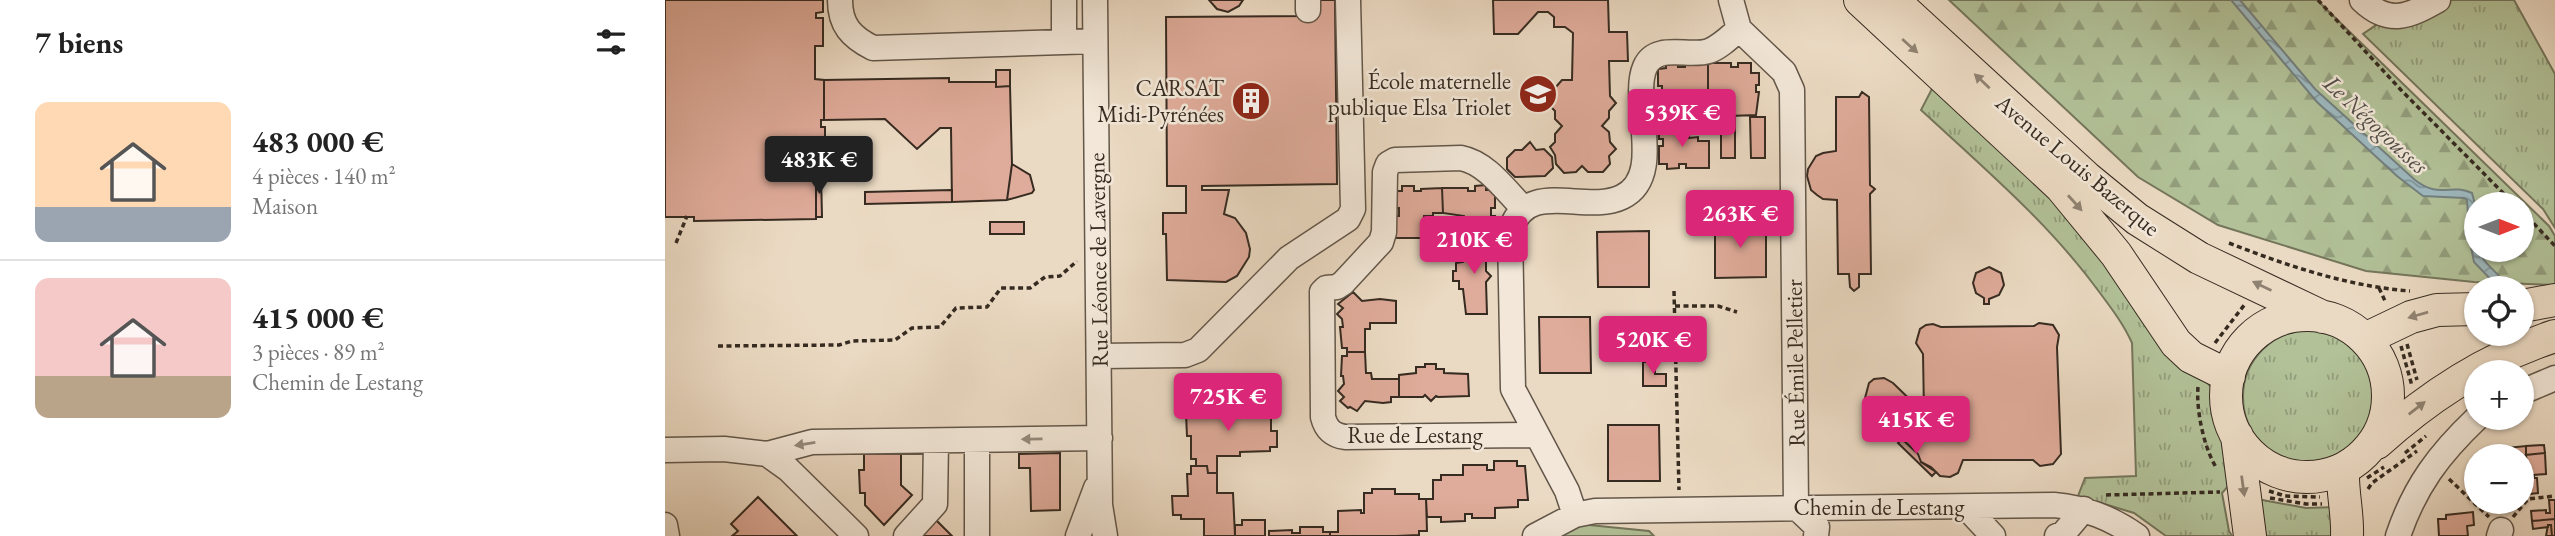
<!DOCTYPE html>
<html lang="fr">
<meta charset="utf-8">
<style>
:root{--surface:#fff;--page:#f6f6f6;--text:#222;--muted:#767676;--line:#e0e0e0;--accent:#db2777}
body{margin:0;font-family:"EB Garamond",serif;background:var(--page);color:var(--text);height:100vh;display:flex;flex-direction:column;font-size:26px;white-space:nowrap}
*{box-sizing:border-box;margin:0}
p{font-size:23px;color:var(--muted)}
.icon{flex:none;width:38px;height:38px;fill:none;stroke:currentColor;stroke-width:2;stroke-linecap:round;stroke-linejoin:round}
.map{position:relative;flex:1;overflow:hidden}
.sheet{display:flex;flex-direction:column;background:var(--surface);width:665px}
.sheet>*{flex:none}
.needle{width:46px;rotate:90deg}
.fabs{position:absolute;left:1799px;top:192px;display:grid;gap:14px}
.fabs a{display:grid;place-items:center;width:70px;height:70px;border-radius:50%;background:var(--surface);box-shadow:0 2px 5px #0004;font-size:35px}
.price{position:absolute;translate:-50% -60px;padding:0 16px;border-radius:7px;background:var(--accent);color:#fff;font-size:23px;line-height:46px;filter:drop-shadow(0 2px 4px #0008)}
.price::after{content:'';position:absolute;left:50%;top:42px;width:21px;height:16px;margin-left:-10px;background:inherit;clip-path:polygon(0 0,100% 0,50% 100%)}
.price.current{background:#222;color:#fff}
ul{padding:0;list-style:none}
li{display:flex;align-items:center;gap:21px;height:175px;padding:0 35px}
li+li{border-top:2px solid var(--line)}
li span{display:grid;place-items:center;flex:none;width:196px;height:140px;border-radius:14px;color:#555}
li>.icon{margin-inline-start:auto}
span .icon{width:84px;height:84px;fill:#fffc;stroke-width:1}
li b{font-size:30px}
h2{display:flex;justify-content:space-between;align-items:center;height:84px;padding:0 35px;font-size:30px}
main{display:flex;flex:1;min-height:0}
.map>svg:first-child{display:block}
</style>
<main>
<section class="sheet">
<h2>7 biens<svg class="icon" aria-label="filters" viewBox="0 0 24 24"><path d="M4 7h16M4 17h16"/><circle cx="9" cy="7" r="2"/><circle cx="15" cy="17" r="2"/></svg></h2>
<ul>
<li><span style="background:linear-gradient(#ffd9b3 75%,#9aa5b1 0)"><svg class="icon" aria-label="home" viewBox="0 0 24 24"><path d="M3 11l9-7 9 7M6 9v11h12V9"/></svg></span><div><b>483 000 €</b><p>4 pièces · 140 m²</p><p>Maison</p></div></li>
<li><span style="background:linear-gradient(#f6c9c9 70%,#b9a48a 0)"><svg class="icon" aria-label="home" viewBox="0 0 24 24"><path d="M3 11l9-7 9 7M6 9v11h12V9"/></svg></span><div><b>415 000 €</b><p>3 pièces · 89 m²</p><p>Chemin de Lestang</p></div></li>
</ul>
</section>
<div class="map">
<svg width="1890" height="536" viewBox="0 0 1890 536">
<defs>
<pattern id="grass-tufts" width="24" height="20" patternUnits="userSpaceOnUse" patternTransform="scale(1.75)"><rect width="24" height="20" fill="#b2c198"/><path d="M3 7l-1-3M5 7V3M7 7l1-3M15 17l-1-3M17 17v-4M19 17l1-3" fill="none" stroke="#929d7c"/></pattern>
<pattern id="forest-firs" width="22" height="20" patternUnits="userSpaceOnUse" patternTransform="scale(1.75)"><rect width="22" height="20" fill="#b2c198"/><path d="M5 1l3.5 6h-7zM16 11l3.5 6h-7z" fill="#929d7c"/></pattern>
<pattern id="water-waves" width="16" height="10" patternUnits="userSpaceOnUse" patternTransform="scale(1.75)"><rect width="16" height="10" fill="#9db8be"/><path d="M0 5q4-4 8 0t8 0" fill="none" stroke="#81969a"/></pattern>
</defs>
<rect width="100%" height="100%" fill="#ebdac3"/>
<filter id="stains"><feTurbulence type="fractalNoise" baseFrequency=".00286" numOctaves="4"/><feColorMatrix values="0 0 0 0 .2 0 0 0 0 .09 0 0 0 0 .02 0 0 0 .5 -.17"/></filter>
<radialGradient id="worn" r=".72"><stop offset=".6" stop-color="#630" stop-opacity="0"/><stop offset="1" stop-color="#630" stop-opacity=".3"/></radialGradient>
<path fill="url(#grass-tufts)" stroke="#74765c" stroke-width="2" d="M1781,0H1849L1890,74V228L1878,209L1698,34L1717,21Z
M1268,87L1414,223L1550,392V405L1566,483L1557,493L1564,531L1567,536H1501L1469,513L1413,496L1420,478L1471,476L1467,343C1459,325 1447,309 1435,293C1385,224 1319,168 1256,110Z
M1578 397a67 67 0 1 1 134 0a67 67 0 1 1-134 0Z
M1592,499L1641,508L1671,507L1672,536H1597Z"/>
<path fill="url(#forest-firs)" stroke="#74765c" stroke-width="2" fill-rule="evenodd" d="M1284,0H1652L1884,226L1890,236V285L1809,282L1701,271L1553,225L1473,177ZM1811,205H1857V250H1811Z"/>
<path fill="#b2c198" stroke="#74765c" stroke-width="2" d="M914,524L984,531L989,536H894Z"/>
<path fill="url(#water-waves)" stroke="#74807f" stroke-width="2" d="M1566,0H1575L1650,89L1750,180C1774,199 1786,183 1807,193L1811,208V250H1814C1819,266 1833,271 1841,285L1832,286L1809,262L1805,242L1802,200L1799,198L1758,196L1732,176L1652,102Z"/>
<path fill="#dfab9a" stroke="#362b21" stroke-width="2" d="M0,0H158V12L151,13V18H158V46H150V79L159,80V120H156V127H160V174H151V219L29,221V217H0Z
M544,0H578L574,6L563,12L552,9Z
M652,0H670L672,184L537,186V190H564L559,214L570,218L581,233L585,249L584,257L572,276L561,282L502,280L501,234H498V213H521V186H502L501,17L651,16Z
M828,0H943L944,32H962L963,61H944L945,96L951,103L944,111V118L937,126L944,132L945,142L951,149L944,156L945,164L938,172H923L917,166L911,172L899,173L891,164L890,155L885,147L890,142V134L897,126L890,119V111L885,106L890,97V88L897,80H907L908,33L900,27H889V17L883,12H873L853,34H829Z
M1020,63H1043V91L1024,94V104H1021L1022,126H994V93H997V86H993V69L1001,68V64H1013V67H1020Z
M1043,63H1066V67H1073V63H1086V73H1094V85H1091V92H1094L1091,115L1065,116V93L1043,91Z
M331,70H345V86L331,87Z
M284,78V82H331V87L345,86L347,164L342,200L287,202L286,128H275L252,149L220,119L159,120V80Z
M1197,92L1204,97L1205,185L1210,189L1205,194L1206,274H1194V287L1189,291L1185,287L1184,274H1173L1172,200L1158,199L1152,195L1146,190L1142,176L1143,169L1151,156L1158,153L1171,151V97H1194Z
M1085,117H1100V158H1086Z
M1056,118H1070V158H1056Z
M994,126L1024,127V138L1033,137V141H1044V168H1021V164H1014V168L1002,169V164H994V146H998V139H994Z
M865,142L871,150L879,149L887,157L888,168L880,176L850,177L842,169V158L850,150H857Z
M347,164L365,175L369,190L367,193L342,200Z
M151,174H156L157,217H151Z
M821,185V190H830V208H826V216H830V228H826V239L799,240V216L778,213L777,188H803V191H810V186Z
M737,186H749V191H756V189L777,188L778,213H768V216H759L756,238H730V216H734V208H729V191H737Z
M287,190V202L200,204V192Z
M325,222H359V234H325Z
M1050,222H1101V277L1050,278Z
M984,231V287H933L932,232Z
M821,239V271L826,276L821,282L822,314H801L798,289H794V281H788V271H791V263L798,262L799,240Z
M1324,267L1336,273L1339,285L1334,295L1324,299V304H1319V298L1311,293L1308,283L1311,273Z
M688,292L697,301L715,299L731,301V323H705V329H700V352H682V348H677L675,327H678L677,319L672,314L678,308L673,304Z
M874,317H925L926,373H875Z
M1374,323L1388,325L1394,335L1392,347L1396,454L1388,464L1375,466L1368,460H1298L1293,473L1285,477L1275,476L1266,467L1256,462L1253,454L1213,416L1200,398L1204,383L1209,379L1219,378L1228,383L1259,413L1258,354L1251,343L1255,329L1261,325L1268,324L1276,327L1369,326Z
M682,352H700L701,373H706L707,379H734V397H726V402L718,403L700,401L692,411L685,407L683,408L675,401L679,397L673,391L679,384L678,376H676L677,356H682Z
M978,362H990V374H1001V386H978Z
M760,364H771V369H779V373L803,374L804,396L773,397L771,396L766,401L760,395L758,397H734V375L751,373V367H760Z
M552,402H575V410H598V414H606V431H612V447H605V451L575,452V456H552V473H543L542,466H531V459H526V436H522L521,414H544V406H552Z
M943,425H994L995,481H943Z
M1237,439L1253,454L1256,462L1271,472L1267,476L1233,443Z
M1879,445L1880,453L1861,455V446Z
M1861,446V455L1843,456L1842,448Z
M395,453V510L366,511L365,468H354V454Z
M1880,453L1881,474L1869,475V478H1872L1873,493L1865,494L1861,455Z
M199,454H236V485L247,495L219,525L200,505V493H195L194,470H199Z
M1861,455L1865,494H1857V457L1843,456Z
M829,461H852V466H860L863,500H853V507L830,508V518H807V514H800V521L776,522V517H762L761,499H768V480H776V475H798V465H822V470H829Z
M526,466H542L543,473H552V493H568L570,536H539V519H516V515H508L507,496H523L522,474H526Z
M707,489H730V494H754V499H761L762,531H754V535L731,536H665V532H673V511L696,510V513H699V493H707Z
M93,497L132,536H67L73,531L66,524Z
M1884,500H1890V519L1867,521L1866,511L1881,510V513H1885Z
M1808,512L1809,525L1802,526L1803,536H1774L1773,519H1781V515Z
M270,519L287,536H253Z
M1890,519V536H1887L1886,525H1883V527L1868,529L1867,521Z
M577,520H600V536H570V525H577Z
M1883,525H1886L1887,536H1881Z
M635,527H658V532H665V536H604V531L627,530V533H635Z"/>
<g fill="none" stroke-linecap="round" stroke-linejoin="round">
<defs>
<path id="minor" d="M175,0C175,25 186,37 208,48L430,41
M399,0V42
M430,0L435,505L440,536
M643,0V10
M1066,0L1074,29L1119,72L1127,90L1131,507L1152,527L1151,536
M1697,0C1724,26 1745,16 1773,0
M859,209C841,191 822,163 796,158L730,160L723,164L720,172L719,232L716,242L678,283L672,287L661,288L657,292L658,417C661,429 667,435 680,437L872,435
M434,356L520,355L533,350L624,258L683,219L688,209L683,0
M1857,392L1890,378
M312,440V536
M0,450L59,449L102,454L123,469L191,536
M102,454L147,442L435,438
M1301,507L1328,536
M910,515L902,491L848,389L845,232C861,177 920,215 957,197C1001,176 965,101 980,67C991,42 1024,58 1044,51C1055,47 1065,37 1074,29
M0,525L2,536
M241,536L270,504L271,441
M413,536L431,488
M870,536L910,515L930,511L1389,505C1421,508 1446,518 1472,536
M1392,536L1398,534L1419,509
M1733,536C1750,486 1774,454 1812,418
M1834,536L1836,530"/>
<path id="major" d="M1195,0L1396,187L1451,254L1511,343L1526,357L1564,376
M1228,0L1422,178L1472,219L1534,258L1658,317
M1857,306L1890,300
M1561 396a81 81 0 1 1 162 0a81 81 0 1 1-162 0Z
M1700,339L1746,317L1772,310L1811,309
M1572,436L1585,536
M1712,443C1765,395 1822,358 1890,336
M1678,470C1677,492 1683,513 1682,536"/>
</defs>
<use href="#minor" stroke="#63574a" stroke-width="27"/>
<use href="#major" stroke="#362b21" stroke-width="34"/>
<path stroke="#362b21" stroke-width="3.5" stroke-dasharray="5 3.5" stroke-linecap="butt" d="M1653,0L1736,90L1850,205
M1857,211L1890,246
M11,243L22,216
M1564,243C1623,266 1682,286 1745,291
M1714,288L1721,303
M1009,291L1014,490
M1010,306H1053L1072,312
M1550,343L1580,304
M1742,344L1752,380
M53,346L174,345L187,341L230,340L247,328L275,327L291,308L322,307L336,288H365L380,277L395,276L412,261
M1736,346L1747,386
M1533,387C1531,410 1539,448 1551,467
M1740,453L1761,436
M1702,478L1719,467
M1784,479L1824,517
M1703,489L1707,483L1752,451
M1604,491L1620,496L1655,497
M1441,495L1555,492
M1605,498L1641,504H1657
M1848,517L1863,499L1890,496"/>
<use href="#minor" stroke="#f2e7d8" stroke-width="24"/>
<use href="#major" stroke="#ebdac3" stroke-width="32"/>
</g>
<defs><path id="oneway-solid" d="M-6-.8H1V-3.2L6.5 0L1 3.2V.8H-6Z" transform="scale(1.75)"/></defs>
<g fill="#908272">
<use href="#oneway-solid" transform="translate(1245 46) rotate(42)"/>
<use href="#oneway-solid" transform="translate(1317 81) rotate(-137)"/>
<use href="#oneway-solid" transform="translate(1410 203) rotate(48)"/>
<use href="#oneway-solid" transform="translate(1597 286) rotate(-154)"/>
<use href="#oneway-solid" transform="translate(1753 315) rotate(164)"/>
<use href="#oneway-solid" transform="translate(1752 408) rotate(-38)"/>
<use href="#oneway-solid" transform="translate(1578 486) rotate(82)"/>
</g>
<g fill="#94897c">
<use href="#oneway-solid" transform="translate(367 439) rotate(179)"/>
<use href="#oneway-solid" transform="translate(140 444) rotate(171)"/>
</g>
<defs>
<symbol id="school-disc" viewBox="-11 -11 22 22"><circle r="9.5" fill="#8f2418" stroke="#f2e7d8"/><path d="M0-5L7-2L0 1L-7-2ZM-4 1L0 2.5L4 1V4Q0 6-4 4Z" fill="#fff"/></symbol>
<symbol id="building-disc" viewBox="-11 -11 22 22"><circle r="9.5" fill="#8f2418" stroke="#f2e7d8"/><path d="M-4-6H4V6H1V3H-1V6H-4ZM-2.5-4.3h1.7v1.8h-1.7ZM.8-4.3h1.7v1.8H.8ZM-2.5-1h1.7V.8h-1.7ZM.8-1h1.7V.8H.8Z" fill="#fff"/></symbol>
</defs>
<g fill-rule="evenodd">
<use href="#school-disc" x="851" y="72" width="44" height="44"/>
<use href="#building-disc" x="564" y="79" width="44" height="44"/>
</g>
<g text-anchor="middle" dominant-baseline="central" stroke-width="5" stroke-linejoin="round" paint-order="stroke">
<g font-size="23" fill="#362b21" stroke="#f2e7d8" text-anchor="end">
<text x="846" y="81">École maternelle<tspan x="846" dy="26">publique Elsa Triolet</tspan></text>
<text x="559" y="88">CARSAT<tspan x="559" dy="26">Midi-Pyrénées</tspan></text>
</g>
<g font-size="23" fill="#362b21" stroke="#f2e7d8">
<text transform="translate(1413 165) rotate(40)">Avenue Louis Bazerque</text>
<text transform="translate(433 260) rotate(-91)">Rue Léonce de Lavergne</text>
<text transform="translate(1130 363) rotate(-91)">Rue Émile Pelletier</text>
<text x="750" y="435">Rue de Lestang</text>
<text x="1214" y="507">Chemin de Lestang</text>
</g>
<g font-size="24" font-style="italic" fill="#504e48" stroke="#f2e7d8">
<text transform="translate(1711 124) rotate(43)">Le Négogousses</text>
</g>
</g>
<rect width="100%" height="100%" filter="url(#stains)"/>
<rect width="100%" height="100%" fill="url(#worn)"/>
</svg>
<div class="fabs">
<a><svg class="needle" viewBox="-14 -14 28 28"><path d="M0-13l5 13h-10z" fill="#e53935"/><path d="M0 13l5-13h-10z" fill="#767676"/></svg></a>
<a><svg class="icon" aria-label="locate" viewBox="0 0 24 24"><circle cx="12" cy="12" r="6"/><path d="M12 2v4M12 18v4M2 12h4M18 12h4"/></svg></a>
<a>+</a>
<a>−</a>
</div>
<b class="price" style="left:1017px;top:149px">539K €</b>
<b class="price current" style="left:154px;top:196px">483K €</b>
<b class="price" style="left:1075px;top:250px">263K €</b>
<b class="price" style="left:809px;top:276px">210K €</b>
<b class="price" style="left:988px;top:376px">520K €</b>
<b class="price" style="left:563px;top:433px">725K €</b>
<b class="price" style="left:1251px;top:456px">415K €</b>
</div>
</main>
